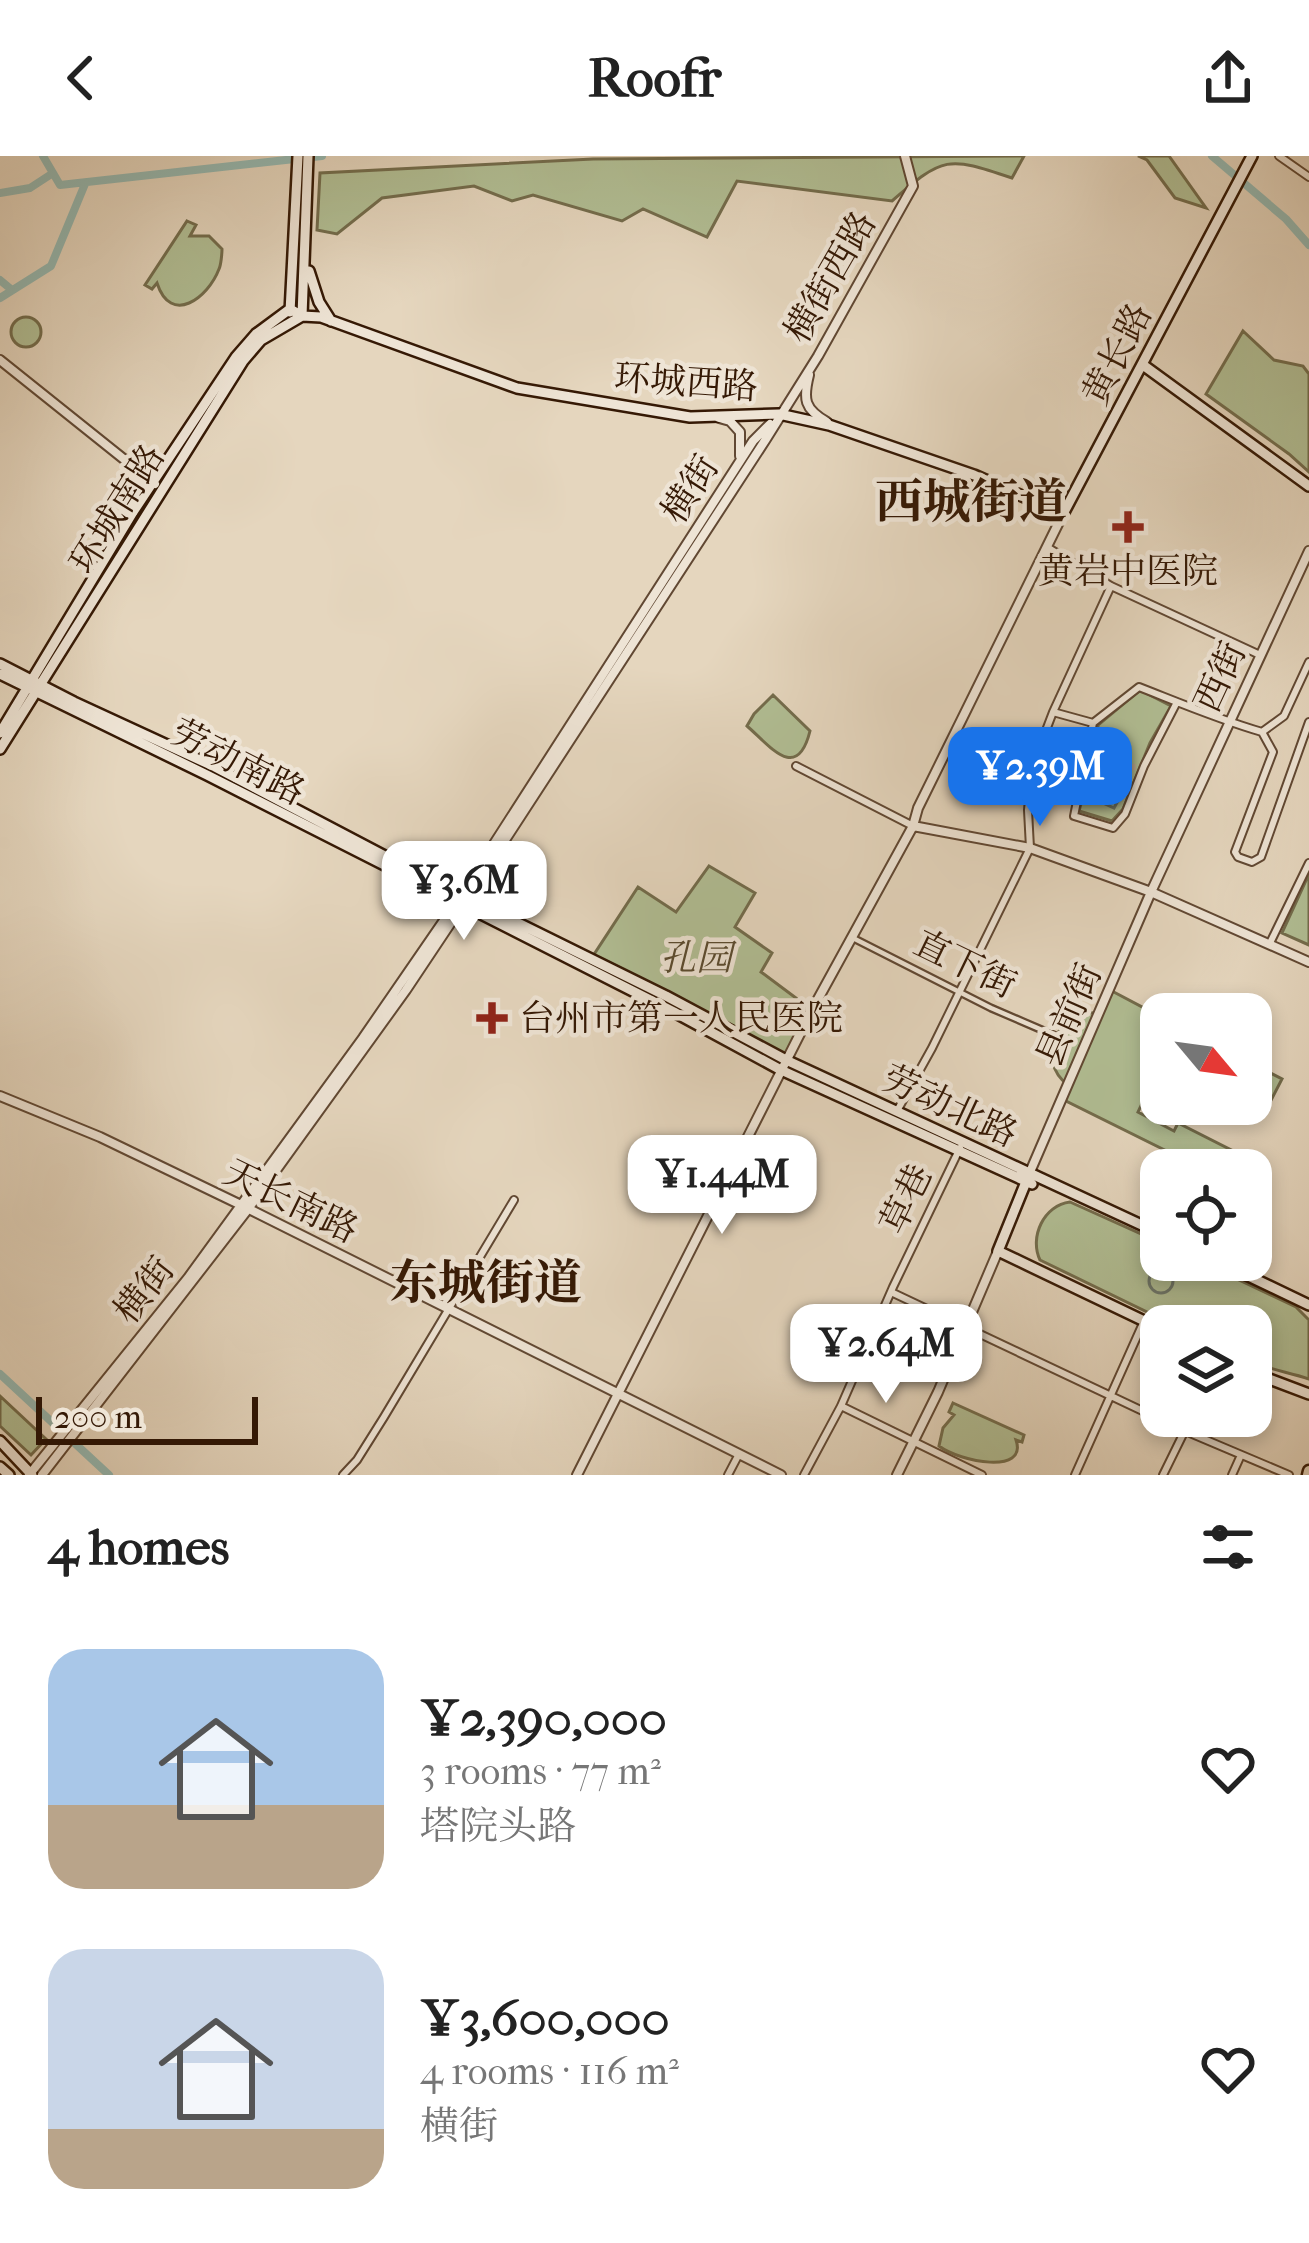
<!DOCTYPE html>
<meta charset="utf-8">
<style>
:root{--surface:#fff;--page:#f2f2f2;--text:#222;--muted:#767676;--accent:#1a73e8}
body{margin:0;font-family:"IM FELL French Canon","Noto Serif SC",serif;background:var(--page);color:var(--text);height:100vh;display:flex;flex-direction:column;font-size:45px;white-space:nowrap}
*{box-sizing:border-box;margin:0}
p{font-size:39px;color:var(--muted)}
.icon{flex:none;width:66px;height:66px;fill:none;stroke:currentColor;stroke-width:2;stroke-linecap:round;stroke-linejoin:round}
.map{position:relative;height:1319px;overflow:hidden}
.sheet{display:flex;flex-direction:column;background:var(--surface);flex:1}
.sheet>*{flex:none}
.needle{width:78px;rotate:119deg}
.buttons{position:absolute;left:1140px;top:837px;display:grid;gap:24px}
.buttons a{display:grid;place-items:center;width:132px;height:132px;border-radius:24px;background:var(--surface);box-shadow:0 6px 18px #0003;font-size:60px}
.scale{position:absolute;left:36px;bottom:30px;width:222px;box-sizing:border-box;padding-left:12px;border:6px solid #351905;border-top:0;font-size:33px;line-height:42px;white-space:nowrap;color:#351905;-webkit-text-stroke:9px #eee4d5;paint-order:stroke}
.price{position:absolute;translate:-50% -102px;padding:0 27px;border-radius:24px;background:#fff;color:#222;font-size:39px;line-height:78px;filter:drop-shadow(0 3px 6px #0008)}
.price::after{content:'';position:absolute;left:50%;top:72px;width:36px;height:27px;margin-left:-18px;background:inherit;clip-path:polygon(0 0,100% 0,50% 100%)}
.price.selected{background:var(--accent);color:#fff}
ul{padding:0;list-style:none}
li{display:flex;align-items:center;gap:36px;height:300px;padding:0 48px}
li span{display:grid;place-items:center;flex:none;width:336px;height:240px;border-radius:36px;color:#555}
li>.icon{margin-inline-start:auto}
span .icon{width:144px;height:144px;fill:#fffc;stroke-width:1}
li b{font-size:51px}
h2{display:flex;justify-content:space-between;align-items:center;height:144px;padding:0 48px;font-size:51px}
header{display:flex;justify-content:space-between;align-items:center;height:156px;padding:0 48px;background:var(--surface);font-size:54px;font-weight:800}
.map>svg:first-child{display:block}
</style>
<header><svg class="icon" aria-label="back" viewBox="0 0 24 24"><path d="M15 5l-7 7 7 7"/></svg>Roofr<svg class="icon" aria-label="share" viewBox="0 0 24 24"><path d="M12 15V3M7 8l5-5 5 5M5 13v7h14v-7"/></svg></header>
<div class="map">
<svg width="1309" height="1319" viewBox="0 0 1309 1319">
<rect width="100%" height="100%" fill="#e5d6be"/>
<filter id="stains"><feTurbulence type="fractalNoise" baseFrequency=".00167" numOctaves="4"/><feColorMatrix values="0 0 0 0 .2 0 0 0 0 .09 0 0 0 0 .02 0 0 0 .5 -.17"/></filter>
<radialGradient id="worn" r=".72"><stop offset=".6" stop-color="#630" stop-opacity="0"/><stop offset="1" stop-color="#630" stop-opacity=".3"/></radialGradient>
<path fill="#b1be94" stroke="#736c4c" stroke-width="3" d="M1024,0L1012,22C947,0 944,0 892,45L737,25L707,81L643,53L622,65L533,39L512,45L474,30L382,42L337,78L317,74L320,17L593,3Z
M1138,0H1169L1206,52L1175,42L1147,4Z
M187,65L196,69L190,80H209L222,93C222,97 221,109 219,113C208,142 171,170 157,127L152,133L145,129Z
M11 176a15 15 0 1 1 30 0a15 15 0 1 1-30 0Z
M1243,175L1274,204L1303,210L1309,218V316L1289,298L1206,238Z
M1140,534L1171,550L1150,587L1123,653L1112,665L1079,655L1097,590L1098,569Z
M773,539L810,575C797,627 770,590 747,570L754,558Z
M709,710L755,737L735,771L772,797L761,816L812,854L786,904L591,803L638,731L676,756Z
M1309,718V789L1282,777Z
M1110,834L1161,861V922L1151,943L1145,941L1138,956L1174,975L1178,967L1243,1000L1236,1014H1205L1062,943L1068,929C1034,904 1058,852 1099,857Z
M1251,907L1282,923L1268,950L1251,941Z
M1070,1046L1161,1087V1104H1197L1296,1151L1309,1164V1223C1289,1216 1270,1214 1251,1205V1170H1176L1040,1104C1029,1081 1044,1049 1070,1046Z
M0,1240L46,1283L31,1299L0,1270Z
M953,1247L1024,1279L1022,1286L1016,1284C1028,1319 960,1306 939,1290L943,1272L954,1259L949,1256Z"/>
<path fill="#96b9b2" stroke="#6f796d" stroke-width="3" d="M1100,614L1113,618L1111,627L1120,641L1114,652L1090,641Z"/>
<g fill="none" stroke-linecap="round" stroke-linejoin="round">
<path stroke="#6f796d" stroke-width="3" d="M1149 1125a12 12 0 1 1 24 0a12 12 0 1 1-24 0Z"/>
<path stroke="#96b9b2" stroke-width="8" d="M43,0L60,29L322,0
M1212,0L1286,63L1309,89
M0,37L30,32L53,17
M0,124L12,134
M0,142L51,110L85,28
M0,1218L109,1319"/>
<path stroke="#c2b099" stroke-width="6" stroke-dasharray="6 3" stroke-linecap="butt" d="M1089,596C1106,611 1122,613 1144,610
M1006,610L1022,607"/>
<defs>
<path id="pedestrian" d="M851,781L991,852L1056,880"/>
<path id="minor" d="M1279,0L1309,21
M1047,391L1111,430L1260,499
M1177,546L1144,610L1125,658L1113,672L1074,660L1093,567L1139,531C1180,547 1220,564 1262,576L1273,596L1235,696L1238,701L1252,706L1261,701L1309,566
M1053,556L1093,567
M1262,576L1284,560L1309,506
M796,610L913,670
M1270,787L1309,707
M897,955L932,892L1030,692L1028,654L1032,611L1053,556L1111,430
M891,1136L1185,1275L1289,1319
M841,1250L982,1319
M343,1319L357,1304L384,1261L514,1044
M728,1319L739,1298
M804,1319L841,1250L893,1131L960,992
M1075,1319L1144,1165
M1163,1319L1192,1260
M1232,1319L1241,1299"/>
<path id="tertiary" d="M0,204L155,328
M809,219C803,243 804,253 827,266
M719,262L730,265L740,276V300
M913,670L1030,692L1151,736L1309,806
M0,940L100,981L241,1049L781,1319
M1030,1016L1151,736L1309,395
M29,1319L188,1122L363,882L456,747L753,285L770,268
M42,1319L248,1053L406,834L462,750L766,283L818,200L913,30L905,0
M577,1319L812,854L913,670L918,652L1063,358
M897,1319L938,1236L998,1095"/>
<path id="secondary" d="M309,115L319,146L331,165
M290,156L298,0
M302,160L308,0
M1143,209L1309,330
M0,508L74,546L215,611L419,718L666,840L786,904L1161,1078
M0,518L207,619L674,856L781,914L1032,1028
M0,577L133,356L236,201L256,178L290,153L302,160L321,161L517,232L690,261L779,258L829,269L974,319L1063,358L1252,0
M0,593L243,205L261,184L302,160
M1028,1021L998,1095L1161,1173
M1215,1104L1309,1149
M1251,1216L1309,1238
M0,1285L32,1319
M0,1311L9,1319"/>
<path id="primary" d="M1308,1319L1309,1315"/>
</defs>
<use href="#pedestrian" stroke="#614833" stroke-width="9"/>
<use href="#minor" stroke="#614833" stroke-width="10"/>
<use href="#tertiary" stroke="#614833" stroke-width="12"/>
<use href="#secondary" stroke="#351905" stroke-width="14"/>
<use href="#primary" stroke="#351905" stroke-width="15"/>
<use href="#pedestrian" stroke="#eee4d5" stroke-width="4.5"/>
<use href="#minor" stroke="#eee4d5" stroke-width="6"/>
<use href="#tertiary" stroke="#eee4d5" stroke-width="8"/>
<use href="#secondary" stroke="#eee4d5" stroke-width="9"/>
<use href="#primary" stroke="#e5d6be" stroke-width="10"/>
</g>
<g fill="#8f2418" stroke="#eee4d5" stroke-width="4.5">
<path d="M1122 353h12v12h12v12h-12v12h-12v-12h-12v-12h12z"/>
<path d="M486 844h12v12h12v12h-12v12h-12v-12h-12v-12h12z"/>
</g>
<g text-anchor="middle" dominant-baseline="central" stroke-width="9" stroke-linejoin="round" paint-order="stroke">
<g font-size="36" fill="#351905" stroke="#eee4d5">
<text transform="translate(830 121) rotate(-60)">横街西路</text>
<text transform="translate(1117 198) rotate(-63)">黄长路</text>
<text transform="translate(686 226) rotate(4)">环城西路</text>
<text transform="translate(690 333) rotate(-57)">横街</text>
<text transform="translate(117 353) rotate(-58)">环城南路</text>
<text transform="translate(1220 521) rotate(-65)">西街</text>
<text transform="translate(238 606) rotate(27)">劳动南路</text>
<text transform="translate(965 808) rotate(26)">直下街</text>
<text transform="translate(1069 859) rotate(-66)">县前街</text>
<text transform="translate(950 950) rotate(25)">劳动北路</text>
<text transform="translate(906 1043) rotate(-64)">草巷</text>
<text transform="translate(291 1045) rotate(26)">天长南路</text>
<text transform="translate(144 1134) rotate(-52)">横街</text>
</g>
<g font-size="36" fill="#351905" stroke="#eee4d5">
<text x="1128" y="415">黄岩中医院</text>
<text x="519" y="862" text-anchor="start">台州市第一人民医院</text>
</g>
<g font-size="36" font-style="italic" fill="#5a4b30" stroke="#eee4d5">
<text x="696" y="802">孔园</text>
</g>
<g font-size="48" font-weight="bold" fill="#351905" stroke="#eee4d5">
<text x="971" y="346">西城街道</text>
<text x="486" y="1127">东城街道</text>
</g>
</g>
<rect width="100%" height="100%" filter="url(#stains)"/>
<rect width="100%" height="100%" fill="url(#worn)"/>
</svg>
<div class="buttons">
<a><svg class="needle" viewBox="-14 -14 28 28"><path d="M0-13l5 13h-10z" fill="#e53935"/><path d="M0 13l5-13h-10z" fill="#767676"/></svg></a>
<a><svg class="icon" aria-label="locate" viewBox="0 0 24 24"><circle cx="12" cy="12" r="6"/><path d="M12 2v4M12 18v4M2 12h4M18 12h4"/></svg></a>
<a><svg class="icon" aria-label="layers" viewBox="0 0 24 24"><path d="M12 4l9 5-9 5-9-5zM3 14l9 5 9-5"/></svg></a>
</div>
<div class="scale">200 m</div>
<b class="price selected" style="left:1040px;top:673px">¥2.39M</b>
<b class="price" style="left:464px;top:787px">¥3.6M</b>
<b class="price" style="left:722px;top:1081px">¥1.44M</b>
<b class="price" style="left:886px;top:1250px">¥2.64M</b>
</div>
<section class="sheet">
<h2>4 homes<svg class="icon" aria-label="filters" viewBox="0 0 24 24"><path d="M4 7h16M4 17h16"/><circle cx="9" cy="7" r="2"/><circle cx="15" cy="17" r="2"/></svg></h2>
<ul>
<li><span style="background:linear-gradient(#a9c7e8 65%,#b9a48a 0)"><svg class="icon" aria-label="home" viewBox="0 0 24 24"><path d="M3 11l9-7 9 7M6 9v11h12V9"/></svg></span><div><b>¥2,390,000</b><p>3 rooms · 77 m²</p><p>塔院头路</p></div><svg class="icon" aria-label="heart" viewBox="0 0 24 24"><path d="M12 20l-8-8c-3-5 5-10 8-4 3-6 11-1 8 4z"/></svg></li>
<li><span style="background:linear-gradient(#c9d6e8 75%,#b9a48a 0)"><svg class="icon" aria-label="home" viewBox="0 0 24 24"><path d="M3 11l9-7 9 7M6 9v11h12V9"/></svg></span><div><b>¥3,600,000</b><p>4 rooms · 116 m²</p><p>横街</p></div><svg class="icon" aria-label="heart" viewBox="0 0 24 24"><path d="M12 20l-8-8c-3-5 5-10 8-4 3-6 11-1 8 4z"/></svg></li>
</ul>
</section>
